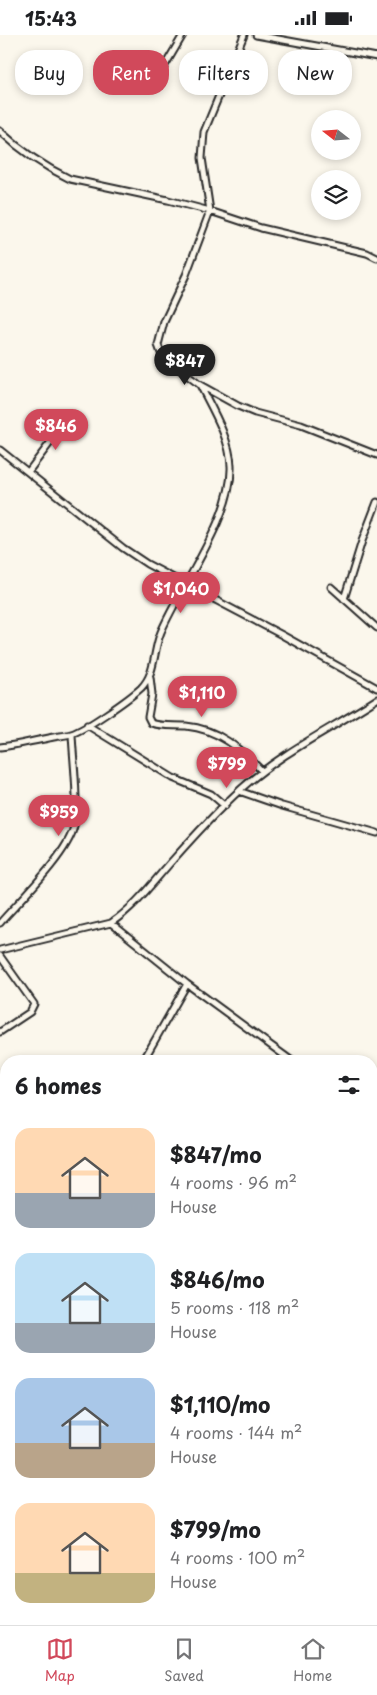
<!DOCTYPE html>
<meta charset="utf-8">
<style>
:root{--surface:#fff;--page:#f2f2f2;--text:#202124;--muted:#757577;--line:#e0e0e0;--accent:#d1495b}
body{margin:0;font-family:"Playpen Sans",sans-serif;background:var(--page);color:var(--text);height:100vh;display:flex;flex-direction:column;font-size:19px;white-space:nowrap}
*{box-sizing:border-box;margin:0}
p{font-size:16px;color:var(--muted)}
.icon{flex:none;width:28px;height:28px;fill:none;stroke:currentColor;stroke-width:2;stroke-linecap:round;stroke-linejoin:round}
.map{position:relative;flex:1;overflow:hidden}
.drawer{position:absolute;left:0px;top:1020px;width:378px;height:570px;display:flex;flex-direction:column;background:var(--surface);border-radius:20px 20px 0 0;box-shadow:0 2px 8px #0003}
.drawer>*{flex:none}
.top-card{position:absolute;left:15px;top:15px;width:348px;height:45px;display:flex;gap:10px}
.needle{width:32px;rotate:287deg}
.tools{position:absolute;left:311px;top:75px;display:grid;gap:10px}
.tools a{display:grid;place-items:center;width:50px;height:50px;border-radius:50%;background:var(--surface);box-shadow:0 2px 8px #0003;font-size:25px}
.price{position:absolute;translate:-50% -42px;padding:0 11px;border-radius:18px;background:var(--accent);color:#fff;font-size:16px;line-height:32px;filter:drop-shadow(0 1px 2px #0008)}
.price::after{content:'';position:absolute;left:50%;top:30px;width:15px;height:11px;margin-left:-8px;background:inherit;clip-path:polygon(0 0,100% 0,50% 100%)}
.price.on{background:#222;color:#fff}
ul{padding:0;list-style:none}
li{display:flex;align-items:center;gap:15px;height:125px;padding:0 15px}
li span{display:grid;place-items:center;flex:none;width:140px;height:100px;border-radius:15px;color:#555}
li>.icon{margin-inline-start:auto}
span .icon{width:60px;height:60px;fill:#fffc;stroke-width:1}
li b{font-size:21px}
h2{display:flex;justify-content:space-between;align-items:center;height:60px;padding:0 15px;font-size:21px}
.tag{padding:0 18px;border-radius:20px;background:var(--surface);box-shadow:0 2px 8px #0003;font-size:18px;line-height:45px}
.tag.on{background:var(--accent);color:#fff}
.status{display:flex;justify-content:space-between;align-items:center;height:35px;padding:0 25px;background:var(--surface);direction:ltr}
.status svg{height:14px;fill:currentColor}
.tabs{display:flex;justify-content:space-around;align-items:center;height:70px;border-top:1px solid var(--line);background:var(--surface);font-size:14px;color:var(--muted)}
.tabs a{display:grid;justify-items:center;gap:2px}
.tabs .on{color:var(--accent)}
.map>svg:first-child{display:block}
</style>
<div class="status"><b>15:43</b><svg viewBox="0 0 49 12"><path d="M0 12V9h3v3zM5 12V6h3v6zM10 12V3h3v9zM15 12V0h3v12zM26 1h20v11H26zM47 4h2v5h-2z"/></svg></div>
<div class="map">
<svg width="377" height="1590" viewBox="0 0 377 1590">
<rect width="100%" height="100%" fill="#fbf7ec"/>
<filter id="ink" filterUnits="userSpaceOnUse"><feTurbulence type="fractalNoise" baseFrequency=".02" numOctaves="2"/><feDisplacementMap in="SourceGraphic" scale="10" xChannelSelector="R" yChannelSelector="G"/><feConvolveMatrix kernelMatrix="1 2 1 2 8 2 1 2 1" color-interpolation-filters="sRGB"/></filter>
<g filter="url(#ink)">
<path fill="#b6d68f" stroke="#70805d" d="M129,1584H142L152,1590H125Z"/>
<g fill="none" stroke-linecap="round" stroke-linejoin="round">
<defs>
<path id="street" d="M244,0L204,97L202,123L210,176L186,240L164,287L158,310L162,321L200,350L238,371L255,378L301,390L377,420
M256,0L377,22
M160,39L183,0
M0,96C20,115 45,132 70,144L168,165L210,176L261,193L367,218L377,223
M0,415L123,513L147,529L282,600L377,653
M28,437L69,383
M331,552L377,593
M344,564L362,506L377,467
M150,642L152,659L148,682L151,688C162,692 175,690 186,691C219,694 240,714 262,736
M87,690L173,743L211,759L225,771
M0,712C17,710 32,706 49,703C56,701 64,701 71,699C85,695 129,664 141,653C156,638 153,616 161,597C181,550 233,482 231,431C230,403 212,374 200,350
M239,756L282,771L377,798
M0,888C20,865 68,819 74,791C79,765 73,725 72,699
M111,888L187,949L292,1026
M0,915L111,888C136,871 153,847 172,826C194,801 217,776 241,754C282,717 331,694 377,664
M0,921L34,969L30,977L0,997
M143,1026L187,949
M371,1088L377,1092
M0,1097L6,1102
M371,1109L377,1101
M371,1203L377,1206
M371,1278L377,1279
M371,1326L377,1320
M0,1393L6,1387
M371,1469L377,1464
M0,1494L6,1497
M371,1540L377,1534
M149,1584L159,1590
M237,1590L244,1584
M314,1590L321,1584"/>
<path id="secondary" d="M371,1293L377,1292
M0,1354H6"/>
</defs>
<use href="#street" stroke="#2b2b2b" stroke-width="9"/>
<use href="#secondary" stroke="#2b2b2b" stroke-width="11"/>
<use href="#street" stroke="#fbf7ec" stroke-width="5"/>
<use href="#secondary" stroke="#fbf7ec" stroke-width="7"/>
</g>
</g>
</svg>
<div class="tools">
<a><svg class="needle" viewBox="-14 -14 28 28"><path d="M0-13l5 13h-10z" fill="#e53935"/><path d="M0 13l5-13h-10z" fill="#757577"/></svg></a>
<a><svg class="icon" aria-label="layers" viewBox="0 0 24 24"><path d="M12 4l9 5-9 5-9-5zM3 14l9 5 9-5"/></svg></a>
</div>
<b class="price on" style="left:185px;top:351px">$847</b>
<b class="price" style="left:56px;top:416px">$846</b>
<b class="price" style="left:181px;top:579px">$1,040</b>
<b class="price" style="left:202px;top:683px">$1,110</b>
<b class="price" style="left:227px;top:754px">$799</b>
<b class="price" style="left:59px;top:802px">$959</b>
<div class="top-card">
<a class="tag">Buy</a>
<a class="tag on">Rent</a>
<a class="tag">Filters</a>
<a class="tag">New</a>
</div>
<section class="drawer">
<h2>6 homes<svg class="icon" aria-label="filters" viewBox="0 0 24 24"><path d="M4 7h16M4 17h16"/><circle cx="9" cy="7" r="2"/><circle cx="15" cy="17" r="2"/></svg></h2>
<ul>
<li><span style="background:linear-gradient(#ffd9b3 65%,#9aa5b1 0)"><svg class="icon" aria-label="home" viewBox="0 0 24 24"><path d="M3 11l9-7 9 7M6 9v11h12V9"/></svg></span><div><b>$847/mo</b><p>4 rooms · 96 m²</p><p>House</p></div></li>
<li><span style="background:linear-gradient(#bfe0f5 70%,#9aa5b1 0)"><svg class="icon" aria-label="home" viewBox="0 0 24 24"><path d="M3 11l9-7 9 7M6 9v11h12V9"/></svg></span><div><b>$846/mo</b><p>5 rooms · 118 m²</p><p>House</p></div></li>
<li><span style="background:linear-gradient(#a9c7e8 65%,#b9a48a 0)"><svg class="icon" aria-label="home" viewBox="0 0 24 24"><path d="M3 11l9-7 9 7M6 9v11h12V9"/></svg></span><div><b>$1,110/mo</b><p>4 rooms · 144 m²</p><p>House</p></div></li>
<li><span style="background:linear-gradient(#ffd9b3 70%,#c2b280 0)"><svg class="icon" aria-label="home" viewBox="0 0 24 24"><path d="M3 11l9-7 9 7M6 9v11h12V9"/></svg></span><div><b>$799/mo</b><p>4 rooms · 100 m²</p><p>House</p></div></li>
</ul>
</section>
</div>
<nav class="tabs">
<a class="on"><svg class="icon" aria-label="map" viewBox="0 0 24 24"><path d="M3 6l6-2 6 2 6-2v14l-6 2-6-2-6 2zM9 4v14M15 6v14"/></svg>Map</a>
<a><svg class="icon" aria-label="saved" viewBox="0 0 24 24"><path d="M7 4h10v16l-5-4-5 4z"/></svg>Saved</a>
<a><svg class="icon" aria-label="home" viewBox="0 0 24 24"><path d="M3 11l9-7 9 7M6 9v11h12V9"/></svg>Home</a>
</nav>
